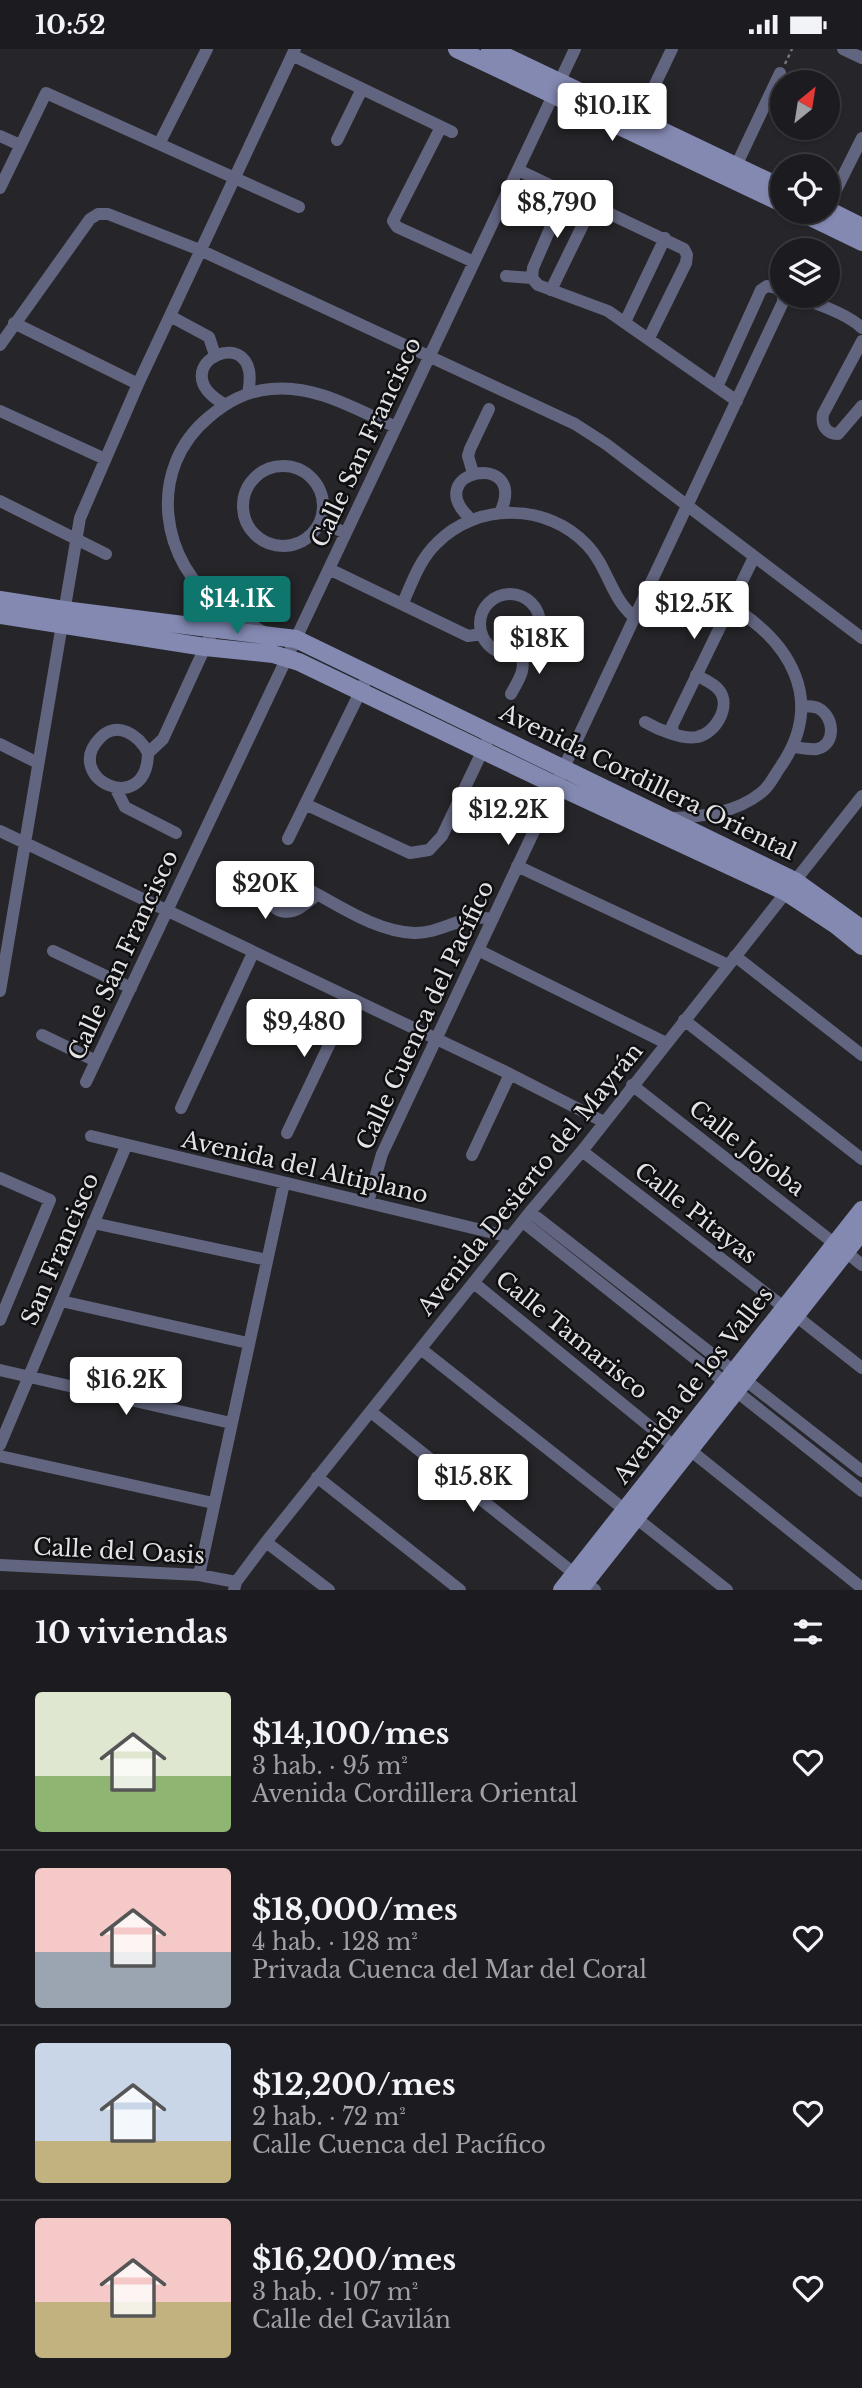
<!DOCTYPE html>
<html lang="es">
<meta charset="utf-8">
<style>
:root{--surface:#1c1c20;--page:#29292d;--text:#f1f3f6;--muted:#a0a1a5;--line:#3a3a3e;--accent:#0f766e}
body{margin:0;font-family:"Libre Baskerville",serif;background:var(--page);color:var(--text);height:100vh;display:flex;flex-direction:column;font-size:26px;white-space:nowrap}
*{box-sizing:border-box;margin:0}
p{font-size:23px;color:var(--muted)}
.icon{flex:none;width:38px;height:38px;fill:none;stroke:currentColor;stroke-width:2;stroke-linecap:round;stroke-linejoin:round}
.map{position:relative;height:1541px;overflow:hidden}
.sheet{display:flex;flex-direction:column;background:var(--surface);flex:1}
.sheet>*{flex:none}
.needle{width:46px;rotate:30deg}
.tools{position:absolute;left:770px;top:21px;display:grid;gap:14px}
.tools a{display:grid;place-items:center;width:70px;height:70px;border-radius:50%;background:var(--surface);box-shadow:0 2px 5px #0004,0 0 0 2px var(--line);font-size:35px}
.price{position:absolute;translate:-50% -60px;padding:0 16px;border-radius:7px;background:#fff;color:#222;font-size:23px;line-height:46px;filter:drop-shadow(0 2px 4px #0008)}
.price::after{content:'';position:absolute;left:50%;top:42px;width:21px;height:16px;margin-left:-10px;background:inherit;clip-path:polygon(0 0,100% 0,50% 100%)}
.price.current{background:var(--accent);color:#fff}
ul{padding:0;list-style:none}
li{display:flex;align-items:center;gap:21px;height:175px;padding:0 35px}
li+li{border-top:2px solid var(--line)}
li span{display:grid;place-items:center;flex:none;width:196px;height:140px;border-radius:7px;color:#555}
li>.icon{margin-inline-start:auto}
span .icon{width:84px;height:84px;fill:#fffc;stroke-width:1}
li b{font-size:30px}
h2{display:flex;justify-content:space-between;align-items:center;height:84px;padding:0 35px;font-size:30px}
.status{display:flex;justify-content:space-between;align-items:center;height:49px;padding:0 35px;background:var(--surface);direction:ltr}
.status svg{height:19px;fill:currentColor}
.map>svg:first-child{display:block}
</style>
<div class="status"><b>10:52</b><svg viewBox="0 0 49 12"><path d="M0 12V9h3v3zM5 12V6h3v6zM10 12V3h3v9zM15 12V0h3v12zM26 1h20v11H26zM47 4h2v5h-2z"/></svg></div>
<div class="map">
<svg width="862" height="1541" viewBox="0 0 862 1541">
<rect width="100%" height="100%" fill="#26262a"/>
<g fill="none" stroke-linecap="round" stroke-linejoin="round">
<path stroke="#747477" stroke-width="2.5" stroke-dasharray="3.5 3.5" stroke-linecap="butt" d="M785,15L792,0"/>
<path stroke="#62657f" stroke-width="12" d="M843,0L862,9
M292,6L452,83
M636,75L672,0
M441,78L393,172L397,178L474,213
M0,87L20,96
M337,91L362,40
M159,95L207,0
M736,117L780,24
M518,121L684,200L687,206L686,214L649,289
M0,139L46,44L299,158
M566,143L533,219L532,229L538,236L608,262L737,352
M828,157L862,89
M506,227L532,229
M551,241L593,155
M790,247C810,251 848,265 862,279
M170,267L209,288L215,306
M625,273L665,189
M14,274L138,335
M862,292L823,365C821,376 826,385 838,385L862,357
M0,296L90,170L98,165H108L200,201L575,375L606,395L862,589
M717,338L761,241L767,237L776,239L782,244
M224,355C157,316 264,268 248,344
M0,362L105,410
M243 457a40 40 0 1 1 80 0a40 40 0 1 1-80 0Z
M473,424L468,407L470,400L489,360
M0,452L106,505
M472,471C416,422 530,399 500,464
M320,473L346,484
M329,520L468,587L482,585
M480 575a30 30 0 1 1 60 0a30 30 0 1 1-60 0Z
M403,554C412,533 420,510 437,494C477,453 548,454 587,496C608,518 610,547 633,567
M223,559L265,584
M511,645C520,628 526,622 521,603
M645,673C657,680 683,691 697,688C715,685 732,657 719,641C714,634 703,630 696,626
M673,683L672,677L754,508
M0,695L38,714
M794,698C801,699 810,701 817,700C837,695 834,667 818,659C813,657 807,657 801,657
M148,704C139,686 117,671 100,689C61,729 147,770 148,704L163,690L223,559C159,514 146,420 209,368C227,353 246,342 271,340C315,335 357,361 396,378
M116,740L125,758L176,784
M305,755L410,804L429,801L442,787L491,684
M670,769C701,768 737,764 762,743C770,737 775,725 781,717C826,651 790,592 729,556
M0,782L510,1025L604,1073
M288,790L369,625
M517,817L728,916
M317,846C310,851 301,860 293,862C273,867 264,849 273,833L289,831C329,848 369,882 414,884C443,885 463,863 493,870
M478,901L666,994
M53,902L131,939
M735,907L862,1006
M0,942L80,469L138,335L295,0
M684,971L862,1110
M42,986L96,1012
M86,1033L575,0
M632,1036L835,1195
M181,1059L253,904
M287,1084L351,950
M91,1087L510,1188
M582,1102L785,1259
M472,1106L510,1025
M0,1129L50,1151L0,1271
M368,1153L382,1105L783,253V247
M530,1163L862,1422
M523,1173L862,1442
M93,1174L267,1211
M846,1203L862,1216
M474,1234L675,1398
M61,1252L248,1294
M796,1267L862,1319
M421,1300L625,1461
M0,1321L231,1374
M371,1363L595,1541
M0,1396L126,1097
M690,1401L862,1539
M0,1407L213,1454
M317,1428L460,1541
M636,1469L727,1541
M266,1493L329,1541
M0,1516L199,1526L236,1533
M199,1526L284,1134
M234,1541L236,1533L266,1493L530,1163L582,1102L862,747"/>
<path stroke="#8489b2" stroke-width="18" d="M457,0L782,154
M490,0L782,139
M828,161L862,178
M800,163L862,193
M0,551L64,561L296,590L795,832L862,880
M0,566L205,598L273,605L299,613L555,736L786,843L836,876L862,897
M562,1541L862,1161
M579,1541L862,1182"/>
</g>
<g text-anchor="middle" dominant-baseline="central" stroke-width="5" stroke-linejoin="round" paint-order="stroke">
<g font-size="23" fill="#e3e3e5" stroke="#0f0f11">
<text transform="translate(366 393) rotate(-65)">Calle San Francisco</text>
<text transform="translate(648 733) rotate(26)">Avenida Cordillera Oriental</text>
<text transform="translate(123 906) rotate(-65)">Calle San Francisco</text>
<text transform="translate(425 966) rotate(-65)">Calle Cuenca del Pacífico</text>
<text transform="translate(747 1099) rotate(38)">Calle Jojoba</text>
<text transform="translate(305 1118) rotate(13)">Avenida del Altiplano</text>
<text transform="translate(530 1130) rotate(-51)">Avenida Desierto del Mayrán</text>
<text transform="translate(696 1164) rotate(38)">Calle Pitayas</text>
<text transform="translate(60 1200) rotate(-67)">San Francisco</text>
<text transform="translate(572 1286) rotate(39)">Calle Tamarisco</text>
<text transform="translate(693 1336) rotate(-52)">Avenida de los Valles</text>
<text transform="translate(119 1502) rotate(3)">Calle del Oasis</text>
</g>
</g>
</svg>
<div class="tools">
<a><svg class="needle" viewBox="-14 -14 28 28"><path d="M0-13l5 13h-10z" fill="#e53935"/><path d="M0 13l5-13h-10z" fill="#a0a1a5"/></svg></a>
<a><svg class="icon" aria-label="locate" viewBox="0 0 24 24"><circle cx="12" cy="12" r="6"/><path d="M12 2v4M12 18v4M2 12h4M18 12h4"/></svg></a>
<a><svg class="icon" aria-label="layers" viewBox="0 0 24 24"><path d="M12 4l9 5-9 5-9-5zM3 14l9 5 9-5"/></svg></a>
</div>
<b class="price" style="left:612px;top:94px">$10.1K</b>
<b class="price" style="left:557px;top:191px">$8,790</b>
<b class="price current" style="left:237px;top:587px">$14.1K</b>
<b class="price" style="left:694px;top:592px">$12.5K</b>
<b class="price" style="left:539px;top:627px">$18K</b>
<b class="price" style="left:508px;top:798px">$12.2K</b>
<b class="price" style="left:265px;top:872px">$20K</b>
<b class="price" style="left:304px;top:1010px">$9,480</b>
<b class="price" style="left:126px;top:1368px">$16.2K</b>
<b class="price" style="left:473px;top:1465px">$15.8K</b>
</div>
<section class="sheet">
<h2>10 viviendas<svg class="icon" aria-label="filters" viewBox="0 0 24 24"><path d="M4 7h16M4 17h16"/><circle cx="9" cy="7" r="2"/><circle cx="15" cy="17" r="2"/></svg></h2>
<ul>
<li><span style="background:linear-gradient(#dfe7d0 60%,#8fb573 0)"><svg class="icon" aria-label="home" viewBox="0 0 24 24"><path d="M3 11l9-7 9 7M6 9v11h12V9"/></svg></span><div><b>$14,100/mes</b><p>3 hab. · 95 m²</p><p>Avenida Cordillera Oriental</p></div><svg class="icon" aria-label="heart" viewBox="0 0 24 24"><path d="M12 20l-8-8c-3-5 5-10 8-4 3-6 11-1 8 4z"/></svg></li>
<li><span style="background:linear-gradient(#f6c9c9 60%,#9aa5b1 0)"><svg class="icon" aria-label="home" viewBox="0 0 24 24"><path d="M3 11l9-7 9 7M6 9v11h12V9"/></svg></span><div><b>$18,000/mes</b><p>4 hab. · 128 m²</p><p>Privada Cuenca del Mar del Coral</p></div><svg class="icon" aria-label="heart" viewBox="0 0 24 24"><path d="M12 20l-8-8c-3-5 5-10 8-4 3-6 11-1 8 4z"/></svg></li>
<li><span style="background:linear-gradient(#c9d6e8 70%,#c2b280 0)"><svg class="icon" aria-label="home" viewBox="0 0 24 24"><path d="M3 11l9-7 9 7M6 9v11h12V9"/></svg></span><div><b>$12,200/mes</b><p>2 hab. · 72 m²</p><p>Calle Cuenca del Pacífico</p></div><svg class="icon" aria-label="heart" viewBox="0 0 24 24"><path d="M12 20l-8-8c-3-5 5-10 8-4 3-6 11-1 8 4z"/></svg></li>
<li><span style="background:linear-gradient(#f6c9c9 60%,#c2b280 0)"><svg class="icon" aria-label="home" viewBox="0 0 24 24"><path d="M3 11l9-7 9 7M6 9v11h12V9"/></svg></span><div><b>$16,200/mes</b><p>3 hab. · 107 m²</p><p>Calle del Gavilán</p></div><svg class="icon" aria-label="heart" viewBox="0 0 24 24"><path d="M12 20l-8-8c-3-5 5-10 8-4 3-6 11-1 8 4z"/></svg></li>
</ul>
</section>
